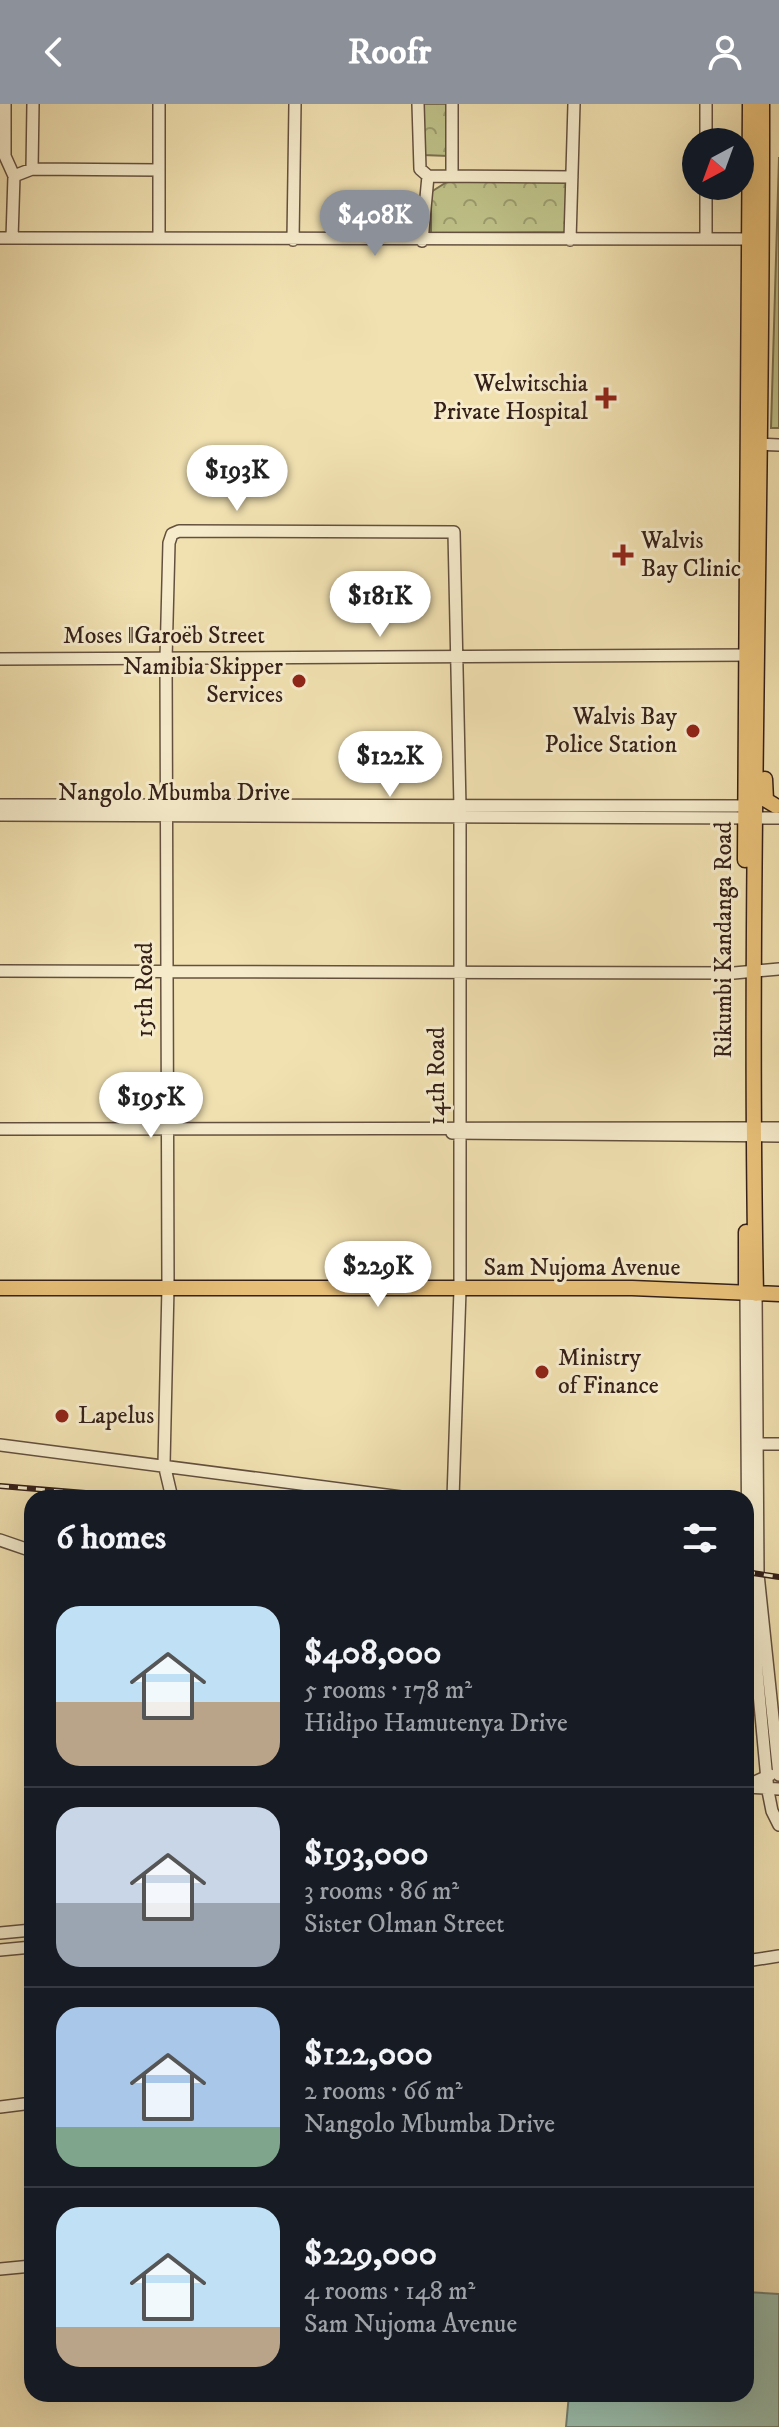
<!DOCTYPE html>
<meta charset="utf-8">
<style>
:root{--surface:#171b24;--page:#20242c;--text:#f1f3f6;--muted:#9ea1a6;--line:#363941;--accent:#8c9099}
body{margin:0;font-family:"IM FELL DW Pica",serif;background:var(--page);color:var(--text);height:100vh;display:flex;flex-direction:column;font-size:30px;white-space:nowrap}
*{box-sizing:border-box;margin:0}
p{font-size:26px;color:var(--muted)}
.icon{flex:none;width:44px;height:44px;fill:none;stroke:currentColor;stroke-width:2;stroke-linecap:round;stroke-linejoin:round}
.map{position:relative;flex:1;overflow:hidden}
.sheet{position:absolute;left:24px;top:1386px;width:730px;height:912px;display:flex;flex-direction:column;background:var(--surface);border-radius:24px;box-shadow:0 8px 32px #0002}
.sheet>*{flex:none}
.needle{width:52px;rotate:221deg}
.controls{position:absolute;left:682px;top:24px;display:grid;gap:16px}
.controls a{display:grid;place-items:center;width:72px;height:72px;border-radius:50%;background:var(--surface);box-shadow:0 8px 32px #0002;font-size:40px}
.price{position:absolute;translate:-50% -68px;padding:0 18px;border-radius:28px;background:#fff;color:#222;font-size:26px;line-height:52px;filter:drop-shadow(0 2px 4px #0008)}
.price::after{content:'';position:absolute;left:50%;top:48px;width:24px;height:18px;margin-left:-12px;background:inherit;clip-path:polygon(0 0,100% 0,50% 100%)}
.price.selected{background:var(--accent);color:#fff}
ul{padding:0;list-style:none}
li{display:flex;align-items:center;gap:24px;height:200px;padding:0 32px}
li+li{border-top:2px solid var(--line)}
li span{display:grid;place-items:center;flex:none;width:224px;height:160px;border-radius:24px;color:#555}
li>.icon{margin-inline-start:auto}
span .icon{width:96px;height:96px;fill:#fffc;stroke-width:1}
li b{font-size:34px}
h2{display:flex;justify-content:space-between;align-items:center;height:96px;padding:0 32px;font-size:34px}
header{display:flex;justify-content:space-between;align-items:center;height:104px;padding:0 32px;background:var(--accent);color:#fff;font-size:36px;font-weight:700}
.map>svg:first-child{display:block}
</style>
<header><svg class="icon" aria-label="back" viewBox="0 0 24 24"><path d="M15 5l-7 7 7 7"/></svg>Roofr<svg class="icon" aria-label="person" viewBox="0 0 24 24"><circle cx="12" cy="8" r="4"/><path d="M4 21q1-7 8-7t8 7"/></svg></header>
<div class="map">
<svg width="779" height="2323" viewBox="0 0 779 2323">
<defs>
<pattern id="forest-crowns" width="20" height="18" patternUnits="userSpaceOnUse" patternTransform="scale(2)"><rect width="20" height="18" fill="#bec188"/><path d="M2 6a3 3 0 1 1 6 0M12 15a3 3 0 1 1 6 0" fill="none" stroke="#9b9c6e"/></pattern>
</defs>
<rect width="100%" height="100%" fill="#f1e1b1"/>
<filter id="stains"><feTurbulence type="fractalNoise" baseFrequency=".0025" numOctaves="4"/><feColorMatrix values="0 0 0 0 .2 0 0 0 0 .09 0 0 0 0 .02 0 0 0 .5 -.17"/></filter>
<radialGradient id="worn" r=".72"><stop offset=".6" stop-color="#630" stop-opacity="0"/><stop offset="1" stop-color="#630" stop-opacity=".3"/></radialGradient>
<path fill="url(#forest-crowns)" stroke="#7a7050" stroke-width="2" d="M422,0H447L448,52L423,51Z
M450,76L567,78L566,128L431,129V88Z"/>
<path fill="#bec188" stroke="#7a7050" stroke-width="2" d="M779,53V324H771Z"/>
<path fill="#9bbeac" stroke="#727f71" stroke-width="2" d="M746,2188L779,2190V2323H566L569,2290H746Z"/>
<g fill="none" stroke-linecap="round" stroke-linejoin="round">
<defs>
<path id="minor" d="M5,0V52L14,72L12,134
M418,0L420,65L428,72L422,137
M452,0V70
M706,0V38
M32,65L158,66
M14,72L32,65L33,0
M428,72L572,73
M706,82V135
M159,133V0
M0,134L755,135
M293,136L295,0
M570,136L574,0
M752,340L779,341
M0,555L751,551
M0,701L751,702
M0,711L779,714
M0,867L734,869L779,865
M0,1025L779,1024
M452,1029L779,1032
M746,1189L748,1469L768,1687L772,1707L779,1721
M756,1190L758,1470L779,1671
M752,1340H779
M0,1341L409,1394
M172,1394L164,1360L168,1183L166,555L169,439L172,430L179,427L454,428L460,703V1186L453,1394
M0,1436L32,1447
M746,1682L770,1671
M746,1683L779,1685
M0,1829L32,1826
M0,1846L32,1843
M746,1857L779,1852
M0,2003L32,1999
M0,2165L32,2162"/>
<path id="major" d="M765,675L766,696L776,702
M745,756L750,0
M0,1184H632L779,1190
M746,1189V1128
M756,1190C748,793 763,397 762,0"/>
</defs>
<use href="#minor" stroke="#64503f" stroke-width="14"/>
<use href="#major" stroke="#352019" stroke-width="17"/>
<use href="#minor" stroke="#f6eccc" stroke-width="11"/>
<use href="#major" stroke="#e8c078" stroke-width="14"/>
<defs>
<path id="rail" d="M0,1382L147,1394
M746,1468L779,1473"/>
</defs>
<use href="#rail" stroke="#352019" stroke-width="6"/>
<use href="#rail" stroke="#f6eccc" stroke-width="3" stroke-dasharray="9" stroke-linecap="butt"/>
</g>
<g fill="#8f2418" stroke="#f6eccc" stroke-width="3">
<path d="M602 282h8v8h8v8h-8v8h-8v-8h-8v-8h8z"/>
<path d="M619 439h8v8h8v8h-8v8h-8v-8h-8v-8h8z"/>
<circle cx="299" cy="577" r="8"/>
<circle cx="693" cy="627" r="8"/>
<circle cx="542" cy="1268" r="8"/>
<circle cx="62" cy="1312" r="8"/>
</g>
<g text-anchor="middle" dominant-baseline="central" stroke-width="6" stroke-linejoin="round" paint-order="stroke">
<g font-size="24" fill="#352019" stroke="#f6eccc" text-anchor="end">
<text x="588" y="280">Welwitschia<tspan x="588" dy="28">Private Hospital</tspan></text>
<text x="641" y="437" text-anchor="start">Walvis<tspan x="641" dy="28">Bay Clinic</tspan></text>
<text x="283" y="563">Namibia Skipper<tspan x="283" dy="28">Services</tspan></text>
<text x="677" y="613">Walvis Bay<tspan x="677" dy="28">Police Station</tspan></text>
<text x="558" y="1254" text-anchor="start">Ministry<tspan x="558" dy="28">of Finance</tspan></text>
<text x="78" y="1312" text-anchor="start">Lapelus</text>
</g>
<g font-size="24" fill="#352019" stroke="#f6eccc">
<text x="164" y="532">Moses ǁGaroëb Street</text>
<text x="174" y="689">Nangolo Mbumba Drive</text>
<text transform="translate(724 836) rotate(-90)">Rikumbi Kandanga Road</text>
<text transform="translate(145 886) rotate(-90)">15th Road</text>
<text transform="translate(437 972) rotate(-90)">14th Road</text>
<text x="582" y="1164">Sam Nujoma Avenue</text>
</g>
</g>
<rect width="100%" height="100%" filter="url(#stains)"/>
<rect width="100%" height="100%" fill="url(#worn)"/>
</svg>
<div class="controls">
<a><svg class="needle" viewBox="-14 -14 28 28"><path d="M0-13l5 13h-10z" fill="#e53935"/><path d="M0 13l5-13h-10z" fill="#9ea1a6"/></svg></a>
</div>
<b class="price selected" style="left:375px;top:154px">$408K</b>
<b class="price" style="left:237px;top:409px">$193K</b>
<b class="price" style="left:380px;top:535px">$181K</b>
<b class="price" style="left:390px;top:695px">$122K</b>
<b class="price" style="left:151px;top:1036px">$195K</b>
<b class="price" style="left:378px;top:1205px">$229K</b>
<section class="sheet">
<h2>6 homes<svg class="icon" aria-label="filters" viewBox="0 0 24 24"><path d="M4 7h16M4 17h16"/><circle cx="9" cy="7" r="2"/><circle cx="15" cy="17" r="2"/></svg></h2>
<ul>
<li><span style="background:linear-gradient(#bfe0f5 60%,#b9a48a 0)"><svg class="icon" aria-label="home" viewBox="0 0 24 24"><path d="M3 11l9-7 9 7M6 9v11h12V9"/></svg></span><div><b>$408,000</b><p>5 rooms · 178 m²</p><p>Hidipo Hamutenya Drive</p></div></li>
<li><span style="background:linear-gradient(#c9d6e8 60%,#9aa5b1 0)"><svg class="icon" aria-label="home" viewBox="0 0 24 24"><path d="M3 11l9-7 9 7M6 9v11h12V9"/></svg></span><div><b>$193,000</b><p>3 rooms · 86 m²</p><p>Sister Olman Street</p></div></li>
<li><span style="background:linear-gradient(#a9c7e8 75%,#7fa58c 0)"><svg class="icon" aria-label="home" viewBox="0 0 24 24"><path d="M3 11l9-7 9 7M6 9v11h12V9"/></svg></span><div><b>$122,000</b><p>2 rooms · 66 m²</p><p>Nangolo Mbumba Drive</p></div></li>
<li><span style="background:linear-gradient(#bfe0f5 75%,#b9a48a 0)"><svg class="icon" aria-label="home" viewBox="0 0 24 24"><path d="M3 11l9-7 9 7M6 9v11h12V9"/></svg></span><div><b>$229,000</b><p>4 rooms · 148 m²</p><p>Sam Nujoma Avenue</p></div></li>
</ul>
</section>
</div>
